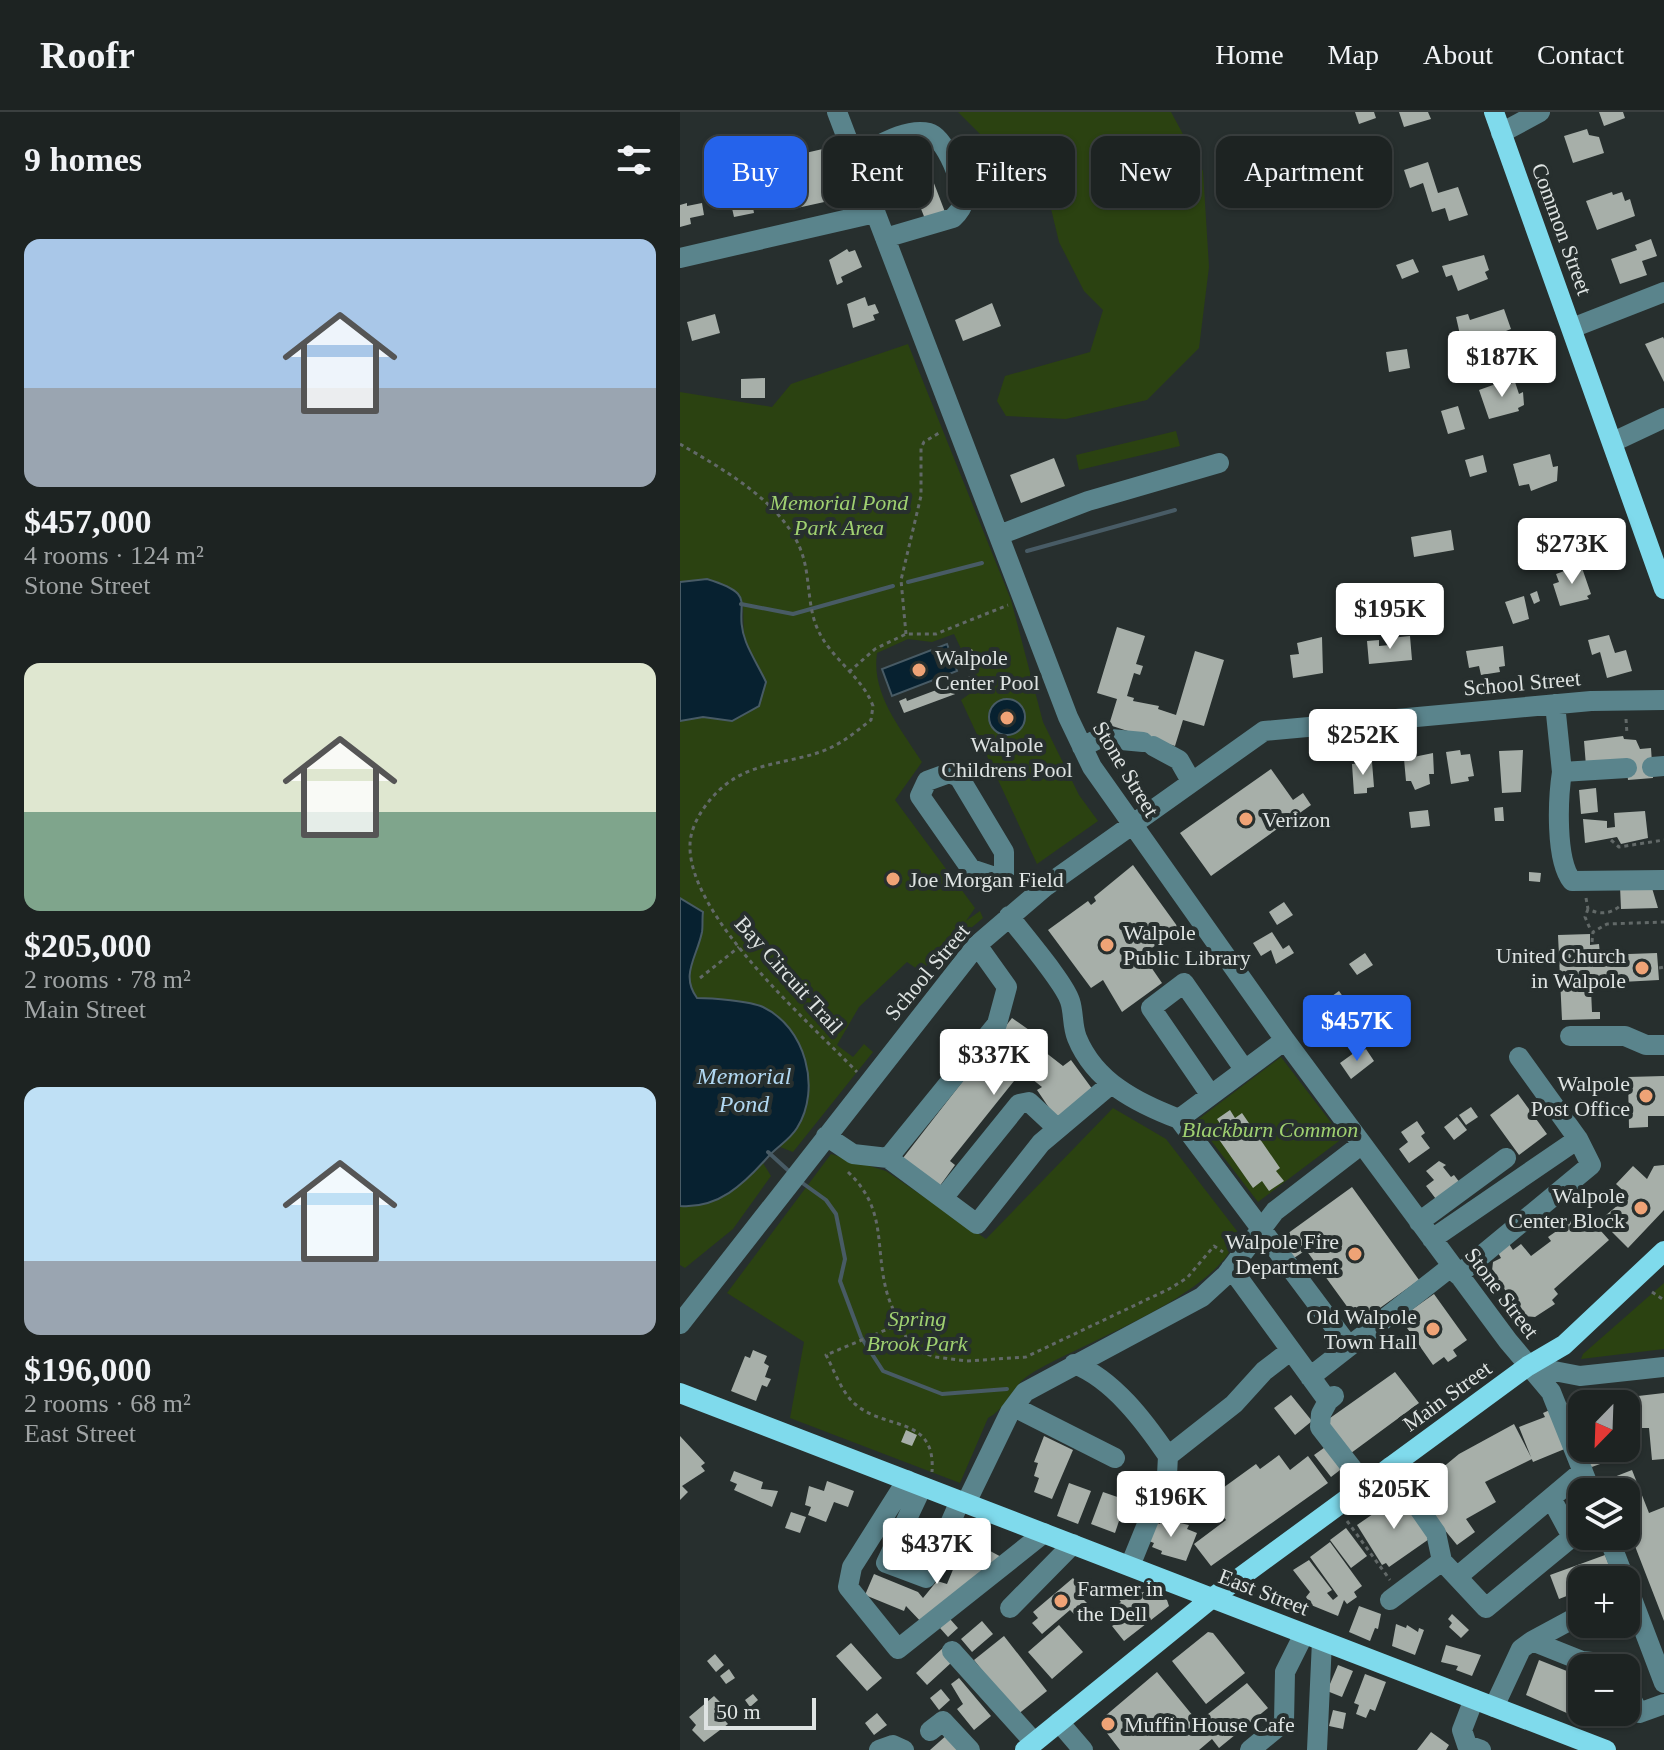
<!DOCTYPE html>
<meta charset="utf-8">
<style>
:root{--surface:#1d2322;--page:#2a2f2f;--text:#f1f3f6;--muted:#a0a4a5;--line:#3b4040;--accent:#2563eb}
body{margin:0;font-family:"Times New Roman",serif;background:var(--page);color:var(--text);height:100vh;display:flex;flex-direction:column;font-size:30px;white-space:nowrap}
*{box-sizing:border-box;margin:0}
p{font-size:26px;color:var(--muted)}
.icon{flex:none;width:44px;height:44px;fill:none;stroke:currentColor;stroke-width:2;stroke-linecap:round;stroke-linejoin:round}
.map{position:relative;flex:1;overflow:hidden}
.drawer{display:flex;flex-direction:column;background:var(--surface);width:680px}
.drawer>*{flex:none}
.top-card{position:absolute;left:24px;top:24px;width:760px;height:72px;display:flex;gap:16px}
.needle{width:52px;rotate:203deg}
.controls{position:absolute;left:888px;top:1278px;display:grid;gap:16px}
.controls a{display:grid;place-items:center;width:72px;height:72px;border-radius:16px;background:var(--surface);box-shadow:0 2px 6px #0004,0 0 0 2px var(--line);font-size:40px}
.scale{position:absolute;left:24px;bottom:20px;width:112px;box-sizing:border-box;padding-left:8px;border:4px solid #dee3e2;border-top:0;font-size:22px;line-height:28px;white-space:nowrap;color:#dee3e2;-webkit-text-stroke:6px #272f2e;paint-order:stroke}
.price{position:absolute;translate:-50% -68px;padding:0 18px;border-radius:8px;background:#fff;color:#222;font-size:26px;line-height:52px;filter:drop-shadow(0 2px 4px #0008)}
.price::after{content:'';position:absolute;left:50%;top:48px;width:24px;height:18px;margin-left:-12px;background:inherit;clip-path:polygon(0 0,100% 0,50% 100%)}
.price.selected{background:var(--accent);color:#fff}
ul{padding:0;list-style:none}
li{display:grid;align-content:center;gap:16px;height:424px;padding:0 24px}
li span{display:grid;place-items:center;height:248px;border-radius:16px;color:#555}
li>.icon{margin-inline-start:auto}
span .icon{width:144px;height:144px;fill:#fffc;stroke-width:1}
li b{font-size:34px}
h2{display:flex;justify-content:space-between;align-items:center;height:96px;padding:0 24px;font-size:34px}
.pill{padding:0 28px;border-radius:16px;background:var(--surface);box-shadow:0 2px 6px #0004,0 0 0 2px var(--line);font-size:28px;line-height:72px}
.pill.selected{background:var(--accent);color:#fff}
header{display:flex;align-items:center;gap:48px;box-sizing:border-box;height:112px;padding:0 40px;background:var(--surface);border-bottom:2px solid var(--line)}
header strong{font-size:38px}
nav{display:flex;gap:44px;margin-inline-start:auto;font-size:28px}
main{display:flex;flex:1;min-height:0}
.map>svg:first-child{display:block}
</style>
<header>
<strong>Roofr</strong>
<nav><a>Home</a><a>Map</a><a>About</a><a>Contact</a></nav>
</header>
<main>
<section class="drawer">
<h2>9 homes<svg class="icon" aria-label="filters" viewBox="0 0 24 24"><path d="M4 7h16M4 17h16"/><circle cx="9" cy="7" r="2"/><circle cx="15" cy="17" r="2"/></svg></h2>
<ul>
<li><span style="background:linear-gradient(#a9c7e8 60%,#9aa5b1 0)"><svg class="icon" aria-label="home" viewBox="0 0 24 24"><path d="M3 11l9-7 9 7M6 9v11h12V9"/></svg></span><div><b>$457,000</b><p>4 rooms · 124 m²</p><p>Stone Street</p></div></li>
<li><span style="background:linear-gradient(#dfe7d0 60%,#7fa58c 0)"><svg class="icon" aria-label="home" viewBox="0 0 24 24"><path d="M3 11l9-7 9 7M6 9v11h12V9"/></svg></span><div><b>$205,000</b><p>2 rooms · 78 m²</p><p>Main Street</p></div></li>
<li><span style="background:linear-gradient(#bfe0f5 70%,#9aa5b1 0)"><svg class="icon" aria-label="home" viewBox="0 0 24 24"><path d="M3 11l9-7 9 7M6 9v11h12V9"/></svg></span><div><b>$196,000</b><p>2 rooms · 68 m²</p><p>East Street</p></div></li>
</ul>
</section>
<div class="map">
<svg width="984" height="1638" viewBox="0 0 984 1638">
<rect width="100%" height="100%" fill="#272f2e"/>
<path fill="#2b4211" d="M278,0H491L523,59L529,155L519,236L467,288L386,307L326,304L317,289L325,264L410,240L423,198L404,179L379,130L367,80L328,50Z
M228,232L331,488L363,610L399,683L418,709L357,752L281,588L299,575L274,522L252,530L228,527L197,541C191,582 221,617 242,650L215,688L295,796L286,809L300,799L303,806L240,859L227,850L179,895L157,933L173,945L184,932L193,940L113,1040L100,1035L122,1007L130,976L69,891L17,886L8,878L4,863L22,822L23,800L0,786V609L23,605L52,609L77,551L64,527L63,492L10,468L0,470V280L92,295L111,272Z
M496,319L500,334L399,358L396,343Z
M601,945L663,1026L578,1090L516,1009Z
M433,996L486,1027L557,1119C552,1179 397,1232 349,1263C331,1275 327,1296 308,1306L280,1371L110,1306L124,1230L47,1181L151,1042L206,1059L306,1127Z
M83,1051L91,1064L53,1117L5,1156L0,1153V1094C29,1097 65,1073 83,1051Z
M984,1171V1237L901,1247L903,1242Z"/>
<path fill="#072130" stroke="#485b65" stroke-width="2" d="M27,467C82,484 51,491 66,530C71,543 80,557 86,570L79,594L52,609L23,605L0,609V470Z
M267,532L277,559L212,584L202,557Z
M309 605a18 18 0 1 1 36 0a18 18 0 1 1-36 0Z
M0,786L23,800C22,806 23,814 22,820C17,845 0,863 17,886C31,886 70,889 83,895C125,915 142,976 117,1016C109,1029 96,1035 87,1046C64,1072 38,1097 0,1094Z"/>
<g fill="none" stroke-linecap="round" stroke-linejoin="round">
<path stroke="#485b65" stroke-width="4" d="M347,439L495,398
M228,470L302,451
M61,492L113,502L213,474
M88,1040L111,1061
M121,1070L146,1088L156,1102L165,1147L160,1169L181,1225L203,1259L262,1282L327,1277"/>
</g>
<path fill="#a7afa9" d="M675,0H694L696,6L679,12Z
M719,0H748L751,7L724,15Z
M919,0H943L945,6L924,14Z
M907,17L909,23L919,25L924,41L893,51L884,24Z
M237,27L265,100L245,107L217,35Z
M58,32L61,47L49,48L47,34Z
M147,36L158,87L117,96L108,45Z
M748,50L758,81L778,75L788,103L769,109L765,96L752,100L743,71L730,76L724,58Z
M69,75L74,101L54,105L49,83Z
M932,80L933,83L942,80L945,89L950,87L955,104L917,118L906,89Z
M7,91V94L22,91L24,103L10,106L11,112L0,115V93Z
M971,127L977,144L962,149L967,163L940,172L931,147L957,138L955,133Z
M167,137L169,140L175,138L182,155L161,165L163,170L157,173L149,148Z
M804,143L809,158L805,160L808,167L778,179L772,163L766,165L762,154Z
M733,147L739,160L722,167L716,153Z
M185,185L188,194L195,192L199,201L193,203L195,208L173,216L167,192Z
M312,191L321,214L283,229L275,208Z
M824,197L831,217L783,236L776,205L788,202L790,208Z
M35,202L40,221L12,229L7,210Z
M983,225L984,227V270L965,232Z
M727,237L730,256L709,260L706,240Z
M85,266V286H61V267Z
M827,268L828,273L835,270L839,282L843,280L844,293L838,296L839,299L809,307L799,278Z
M778,294L785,317L768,322L761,299Z
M870,342L873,355L878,354L877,369L851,379L849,372L839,374L833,352Z
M803,343L807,360L790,365L785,348Z
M374,346L385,374L341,391L330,363Z
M771,418L774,438L734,445L731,425Z
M901,453L911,482L907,484L909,487L880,494L873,472L879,470L876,462Z
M857,479L860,489L854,492L850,482Z
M844,484L849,507L833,512L825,490Z
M437,515L465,524L456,552L463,554L460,563L454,561L447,584L454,586L453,589L479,594L478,597L496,603L515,539L544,548L524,614L503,608L495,634L429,613L437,587L417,581Z
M929,523L935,541L946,538L952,559L927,566L920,540L912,543L908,528Z
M730,524L732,548L689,552L687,529L699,528V534L710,533V526Z
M642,525L643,561L613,566L610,543L619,542L617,531Z
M823,534L825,554L819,555L820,560L801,563L799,554L789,556L786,539Z
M292,537L295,546L287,549L284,539Z
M293,563L297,572L289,575L285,566Z
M275,571L278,581L224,601L219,589L226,586L227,589Z
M943,624L944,627L956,628L960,637L971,636L973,666L948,668L946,651L906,654L904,629Z
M780,638L781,643L790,642L794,664L788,665L789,669L771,672L766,640Z
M843,638L841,680L822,681L819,639Z
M753,641L754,662H749L750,672L735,678L731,669H726L724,647Z
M692,650L694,675L687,676V681L674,682L672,652Z
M591,657L613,688L623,681L631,693L531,764L500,721Z
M916,676L918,700L901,702L899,678Z
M823,695L824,709H815L814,696Z
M748,698L750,714L731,716L729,700Z
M965,699L968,726L941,732L937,725L905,731L903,707L927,709V716L935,715L934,701Z
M453,753L500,818L462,842L482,871L442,900L423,868L411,876L368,818L408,789L411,793L416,789L414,785Z
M849,760L861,761L860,770L849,769Z
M940,774L972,776L978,796L941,797Z
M604,790L613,803L597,813L589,800Z
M592,820L603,837L609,833L614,841L596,852L591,838L581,844L573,831Z
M910,822V833L919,832L920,843L977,841L979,868L923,871V877L911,878L912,900H920V907L882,908L878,823Z
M685,841L693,853L677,863L669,852Z
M659,879L675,902L655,917L646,904L656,897L648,887Z
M332,906L352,920L347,926L383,954L391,948L413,978L376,1006L357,978L362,975L342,959L270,1049L275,1053L259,1075L223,1046Z
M707,909L717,924L705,932L695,918Z
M686,937L694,949L671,967L660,951L678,938L680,941Z
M984,964V1004H968V1015L949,1016L948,965Z
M838,982L867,1022L839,1043L810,1003Z
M791,995L798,1005L786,1013L779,1003Z
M550,998L555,1006L562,1001L600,1056L596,1059L604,1069L589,1079L582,1069L573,1076L533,1019L541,1013L537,1007Z
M777,1005L787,1018L774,1028L764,1015Z
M737,1009L745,1021L741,1024L750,1036L729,1051L719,1037L728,1030L721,1020Z
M759,1049L766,1053L763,1055L771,1065L774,1063L780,1071L759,1091L746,1074L754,1068L746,1059Z
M984,1053V1098L948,1136L920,1108L949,1084L936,1072L953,1054L967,1067L974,1054Z
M672,1075L739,1168L679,1211L626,1138L614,1146L600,1127Z
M904,1100L929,1128L874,1177L878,1182L872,1188L875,1192L855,1205L843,1204L812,1159L813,1150L821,1146L816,1137L827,1129L833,1138L841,1132L851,1144L871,1129L868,1125Z
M754,1182L787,1228L773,1238L777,1244L768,1250L764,1245L753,1253L720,1206Z
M73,1238L87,1244L84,1251L89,1254L85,1265L91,1267L87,1275L82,1273L76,1289L51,1279L65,1244L70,1246Z
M715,1260L739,1291L667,1344L643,1311Z
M984,1281V1347L972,1348L969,1316H961L958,1284Z
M925,1282L929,1292H902V1335L886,1291Z
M611,1283L632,1309L615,1323L594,1296Z
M872,1297L887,1336L853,1350L839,1315L865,1305L863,1301Z
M834,1312L852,1347L805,1370L816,1390L786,1407L795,1420L777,1433L729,1374L747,1362L750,1366L779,1342Z
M949,1314L959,1338L909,1356L902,1336H946Z
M226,1318L237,1323L232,1334L221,1330Z
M0,1324L25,1351L21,1354L25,1359L2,1374L8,1380L0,1388Z
M364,1324L393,1338L372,1387L354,1380L359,1366L354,1364L358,1351L354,1350Z
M648,1333L664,1355L651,1365L634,1343Z
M599,1343L610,1358L628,1344L648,1371L531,1454L514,1432L546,1408L529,1386L576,1352L580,1357Z
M952,1358L969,1401L984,1395V1509L946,1411V1380H934L929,1367Z
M54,1359L83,1370L81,1377L98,1379L92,1395L54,1378L57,1372L50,1369Z
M147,1369L174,1379L168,1395L154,1390L146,1410L128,1403L131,1395L125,1393L129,1374L144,1379Z
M389,1371L411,1379L398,1412L377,1404Z
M423,1380L446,1388L435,1421L411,1412Z
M722,1382L752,1425L709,1455L706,1451L702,1453L677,1413Z
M111,1400L126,1405L120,1421L105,1416Z
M482,1407L509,1413L507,1417L517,1421L506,1449L481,1442L482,1439L472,1435L474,1431L464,1427L471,1409L480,1412Z
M666,1416L687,1444L671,1456L650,1428Z
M650,1430L682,1474L674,1480L677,1485L667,1492L664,1488L658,1504L631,1493L626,1485L630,1480L613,1458L629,1448L652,1478L647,1481L653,1488L658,1484L630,1445Z
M297,1432L327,1448L244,1513L226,1494L224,1499L185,1483L194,1462L238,1480L243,1486L257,1469L267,1472L279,1443L292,1447Z
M925,1443L934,1466L902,1468V1478L879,1487L870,1463Z
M393,1466L408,1484L404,1488L407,1491L394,1502L390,1498L362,1522L352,1511L358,1506L353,1500Z
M443,1473L487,1488L489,1494L444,1529L432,1514L439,1510L430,1498L441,1490L438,1486Z
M679,1494L701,1502L698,1517L695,1516L690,1529L669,1520Z
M772,1502L789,1518L781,1526L769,1515L772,1511L768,1507Z
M270,1507L278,1516L268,1525L260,1516Z
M302,1509L313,1522L292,1540L281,1527Z
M716,1512L726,1516L727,1513L738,1520L739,1516L744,1518L735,1543L712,1534Z
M379,1513L403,1540L372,1567L348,1540Z
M528,1520L533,1521L565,1561L526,1592L492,1549Z
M324,1524L367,1579L337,1603L294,1548Z
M171,1531L202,1566L187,1579L156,1544Z
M766,1533L801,1543L792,1564L776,1558L778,1554L761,1550Z
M264,1535L272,1550L247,1573L236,1561Z
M35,1542L44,1553L36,1560L27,1549Z
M859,1548L902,1565V1600H911L907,1610L846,1583Z
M658,1553L673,1559L662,1585L647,1579Z
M49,1557L55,1566L46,1572L40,1564Z
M477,1560L518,1610L567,1571L588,1596L539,1636L532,1627L519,1638H440L423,1616L424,1605Z
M685,1562L706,1570L695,1599L690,1597L686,1606L676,1602L679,1593L674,1591Z
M279,1566L311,1604L294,1618L277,1597L283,1592L271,1572Z
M261,1577L270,1588L259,1598L250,1586Z
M73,1582L78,1588L70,1595L65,1588Z
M34,1584L41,1591L34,1597L48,1612L24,1630L12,1618L16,1613L9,1605Z
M653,1598L666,1601L663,1617L649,1614Z
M197,1601L207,1613L194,1623L185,1611Z
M751,1620L769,1633L766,1638H737Z
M268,1622L282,1638H250Z"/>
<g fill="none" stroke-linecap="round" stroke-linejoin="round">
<path stroke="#626968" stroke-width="3" stroke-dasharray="4 4" stroke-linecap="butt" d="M0,332C44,358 110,394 124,448C130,471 128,499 139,520C152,547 183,566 193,594L191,608C178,618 165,629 150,636C120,650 80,649 52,668C33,680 10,709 10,733C8,804 129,910 177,960
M226,522L221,468L241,384V336L244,330L259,321
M169,560L195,537L226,522H256L328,493
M946,607L947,622
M931,728L939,735L984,728
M906,786L908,797C920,803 930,802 940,794
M908,797L905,805L911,819
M912,830L913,820L927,812L984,810
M979,856L984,855
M20,866L59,835
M168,1060C208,1098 194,1134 207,1181C212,1198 222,1215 229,1232L234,1238L256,1245L287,1249L346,1245L489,1177L507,1166L534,1134L543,1140
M972,1180L984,1188
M220,1212L146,1243C154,1258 162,1281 175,1292C206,1319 256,1303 252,1360
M667,1409L710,1468"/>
<path stroke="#5a848c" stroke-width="20" d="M157,0L388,605L412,655L605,928L828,1229L871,1280L911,1380
M821,21L860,0
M174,46C195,36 225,15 249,21C265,25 285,75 283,91C282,97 277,102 273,106L205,126
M0,146L195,101
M892,216L984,180
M933,330L984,306
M319,423L408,389L539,351
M875,592L882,660L947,656
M473,634L499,648L511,669
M402,635L420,626L463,630
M972,655L984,654
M882,660C878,686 875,748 892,769L984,768
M269,661L279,665L324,740V768L291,757L240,684L247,669Z
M329,804C343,823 384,870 390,889C394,901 392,914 397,926C415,970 457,991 499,1007L668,1233
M890,924H945L966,933H984
M530,982L471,896L504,871L564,957
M499,1007L605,928
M146,1024L173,1042L208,1046L297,1112L361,1031L431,972
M208,1046L317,912L327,875L297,833
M263,1086L339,992L349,990L378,1017
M739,1110L826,1046
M752,1127L898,1027L839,945
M551,1156L648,1289L654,1284
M778,1163L911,1053L898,1027
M0,1212L297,833L366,774L584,619L911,589L984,588
M394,1252C433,1267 465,1310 488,1344L554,1292L584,1259L610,1239
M848,1254L900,1264L984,1255
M630,1265L772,1154
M648,1289L641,1302L640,1315L685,1373
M334,1295L435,1346
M710,1355L756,1421L762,1449
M227,1368L172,1455L168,1475L218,1537L364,1421
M242,1375L206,1451L246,1466L280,1389
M286,1391L330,1300L345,1280L522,1185L546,1163L595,1099L682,1032
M928,1424L945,1468
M450,1454L487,1363L488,1344
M777,1465L806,1496L892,1425L871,1386
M946,1471L984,1571
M710,1488L762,1449L777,1465L903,1359
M330,1496L393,1432
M852,1529L902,1502
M272,1539L354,1630
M946,1577L959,1601L984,1592
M794,1587L782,1618L787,1633L801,1638
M814,1595L841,1537L852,1529L902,1549L932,1552L934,1556
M379,1610L403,1638
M250,1619L263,1609L290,1638
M199,1638L213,1633L224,1638
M570,1638L604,1610L605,1560L624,1522
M637,1638L642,1529"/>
<path stroke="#7fdaec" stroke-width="20" d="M814,0L984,477
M0,1281L926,1638
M345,1638L532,1486L848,1254L884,1233L984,1139"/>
</g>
<g fill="#efa376" stroke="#272f2e" stroke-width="3">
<circle cx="239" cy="558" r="8"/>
<circle cx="327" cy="606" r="8"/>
<circle cx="566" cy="707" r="8"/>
<circle cx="213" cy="767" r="8"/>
<circle cx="427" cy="833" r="8"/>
<circle cx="962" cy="856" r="8"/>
<circle cx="966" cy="984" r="8"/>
<circle cx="961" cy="1096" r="8"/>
<circle cx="675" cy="1142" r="8"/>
<circle cx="753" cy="1217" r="8"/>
<circle cx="381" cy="1489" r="8"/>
<circle cx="428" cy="1612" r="8"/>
</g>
<g text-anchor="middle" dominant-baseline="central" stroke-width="8" stroke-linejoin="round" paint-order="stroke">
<g font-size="22" fill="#dee3e2" stroke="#272f2e">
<text transform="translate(882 117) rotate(70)">Common Street</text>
<text transform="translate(842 571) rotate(-5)">School Street</text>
<text transform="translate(446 657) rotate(59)">Stone Street</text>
<text transform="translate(247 860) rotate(-50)">School Street</text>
<text transform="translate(109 863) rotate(48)">Bay Circuit Trail</text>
<text transform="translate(822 1181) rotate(53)">Stone Street</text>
<text transform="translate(767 1284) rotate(-36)">Main Street</text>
<text transform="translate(584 1480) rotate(21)">East Street</text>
</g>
<g font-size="22" font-style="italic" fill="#9fd070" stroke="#272f2e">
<text x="159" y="390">Memorial Pond<tspan x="159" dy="25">Park Area</tspan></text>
<text x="590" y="1017">Blackburn Common</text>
<text x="237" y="1206">Spring<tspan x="237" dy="25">Brook Park</tspan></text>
</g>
<g font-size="22" fill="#dee3e2" stroke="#272f2e" text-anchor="start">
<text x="255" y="545">Walpole<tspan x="255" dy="25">Center Pool</tspan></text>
<text x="327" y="632" text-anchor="middle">Walpole<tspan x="327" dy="25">Childrens Pool</tspan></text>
<text x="582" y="707">Verizon</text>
<text x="229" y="767">Joe Morgan Field</text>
<text x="443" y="820">Walpole<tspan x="443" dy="25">Public Library</tspan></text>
<text x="946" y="843" text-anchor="end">United Church<tspan x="946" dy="25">in Walpole</tspan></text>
<text x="950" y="971" text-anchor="end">Walpole<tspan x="950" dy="25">Post Office</tspan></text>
<text x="945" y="1083" text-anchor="end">Walpole<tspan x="945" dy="25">Center Block</tspan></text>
<text x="659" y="1129" text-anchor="end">Walpole Fire<tspan x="659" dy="25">Department</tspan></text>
<text x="737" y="1204" text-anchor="end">Old Walpole<tspan x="737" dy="25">Town Hall</tspan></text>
<text x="397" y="1476">Farmer in<tspan x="397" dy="25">the Dell</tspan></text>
<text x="444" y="1612">Muffin House Cafe</text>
</g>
<g font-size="24" font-style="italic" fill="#b1d8f2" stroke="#272f2e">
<text x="64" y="964">Memorial<tspan x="64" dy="28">Pond</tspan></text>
</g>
</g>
</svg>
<div class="controls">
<a><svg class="needle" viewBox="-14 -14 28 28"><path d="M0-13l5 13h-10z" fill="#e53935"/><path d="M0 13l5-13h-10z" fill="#a0a4a5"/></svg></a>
<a><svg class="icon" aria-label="layers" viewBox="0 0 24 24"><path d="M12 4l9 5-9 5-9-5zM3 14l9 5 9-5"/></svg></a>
<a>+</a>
<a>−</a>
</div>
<div class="scale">50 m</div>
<b class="price" style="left:822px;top:287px">$187K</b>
<b class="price" style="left:892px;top:474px">$273K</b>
<b class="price" style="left:710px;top:539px">$195K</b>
<b class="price" style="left:683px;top:665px">$252K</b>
<b class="price selected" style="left:677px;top:951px">$457K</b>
<b class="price" style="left:314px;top:985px">$337K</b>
<b class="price" style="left:714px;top:1419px">$205K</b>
<b class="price" style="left:491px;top:1427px">$196K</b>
<b class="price" style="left:257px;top:1474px">$437K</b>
<div class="top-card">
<a class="pill selected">Buy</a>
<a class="pill">Rent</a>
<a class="pill">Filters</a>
<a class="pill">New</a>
<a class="pill">Apartment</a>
</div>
</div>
</main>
